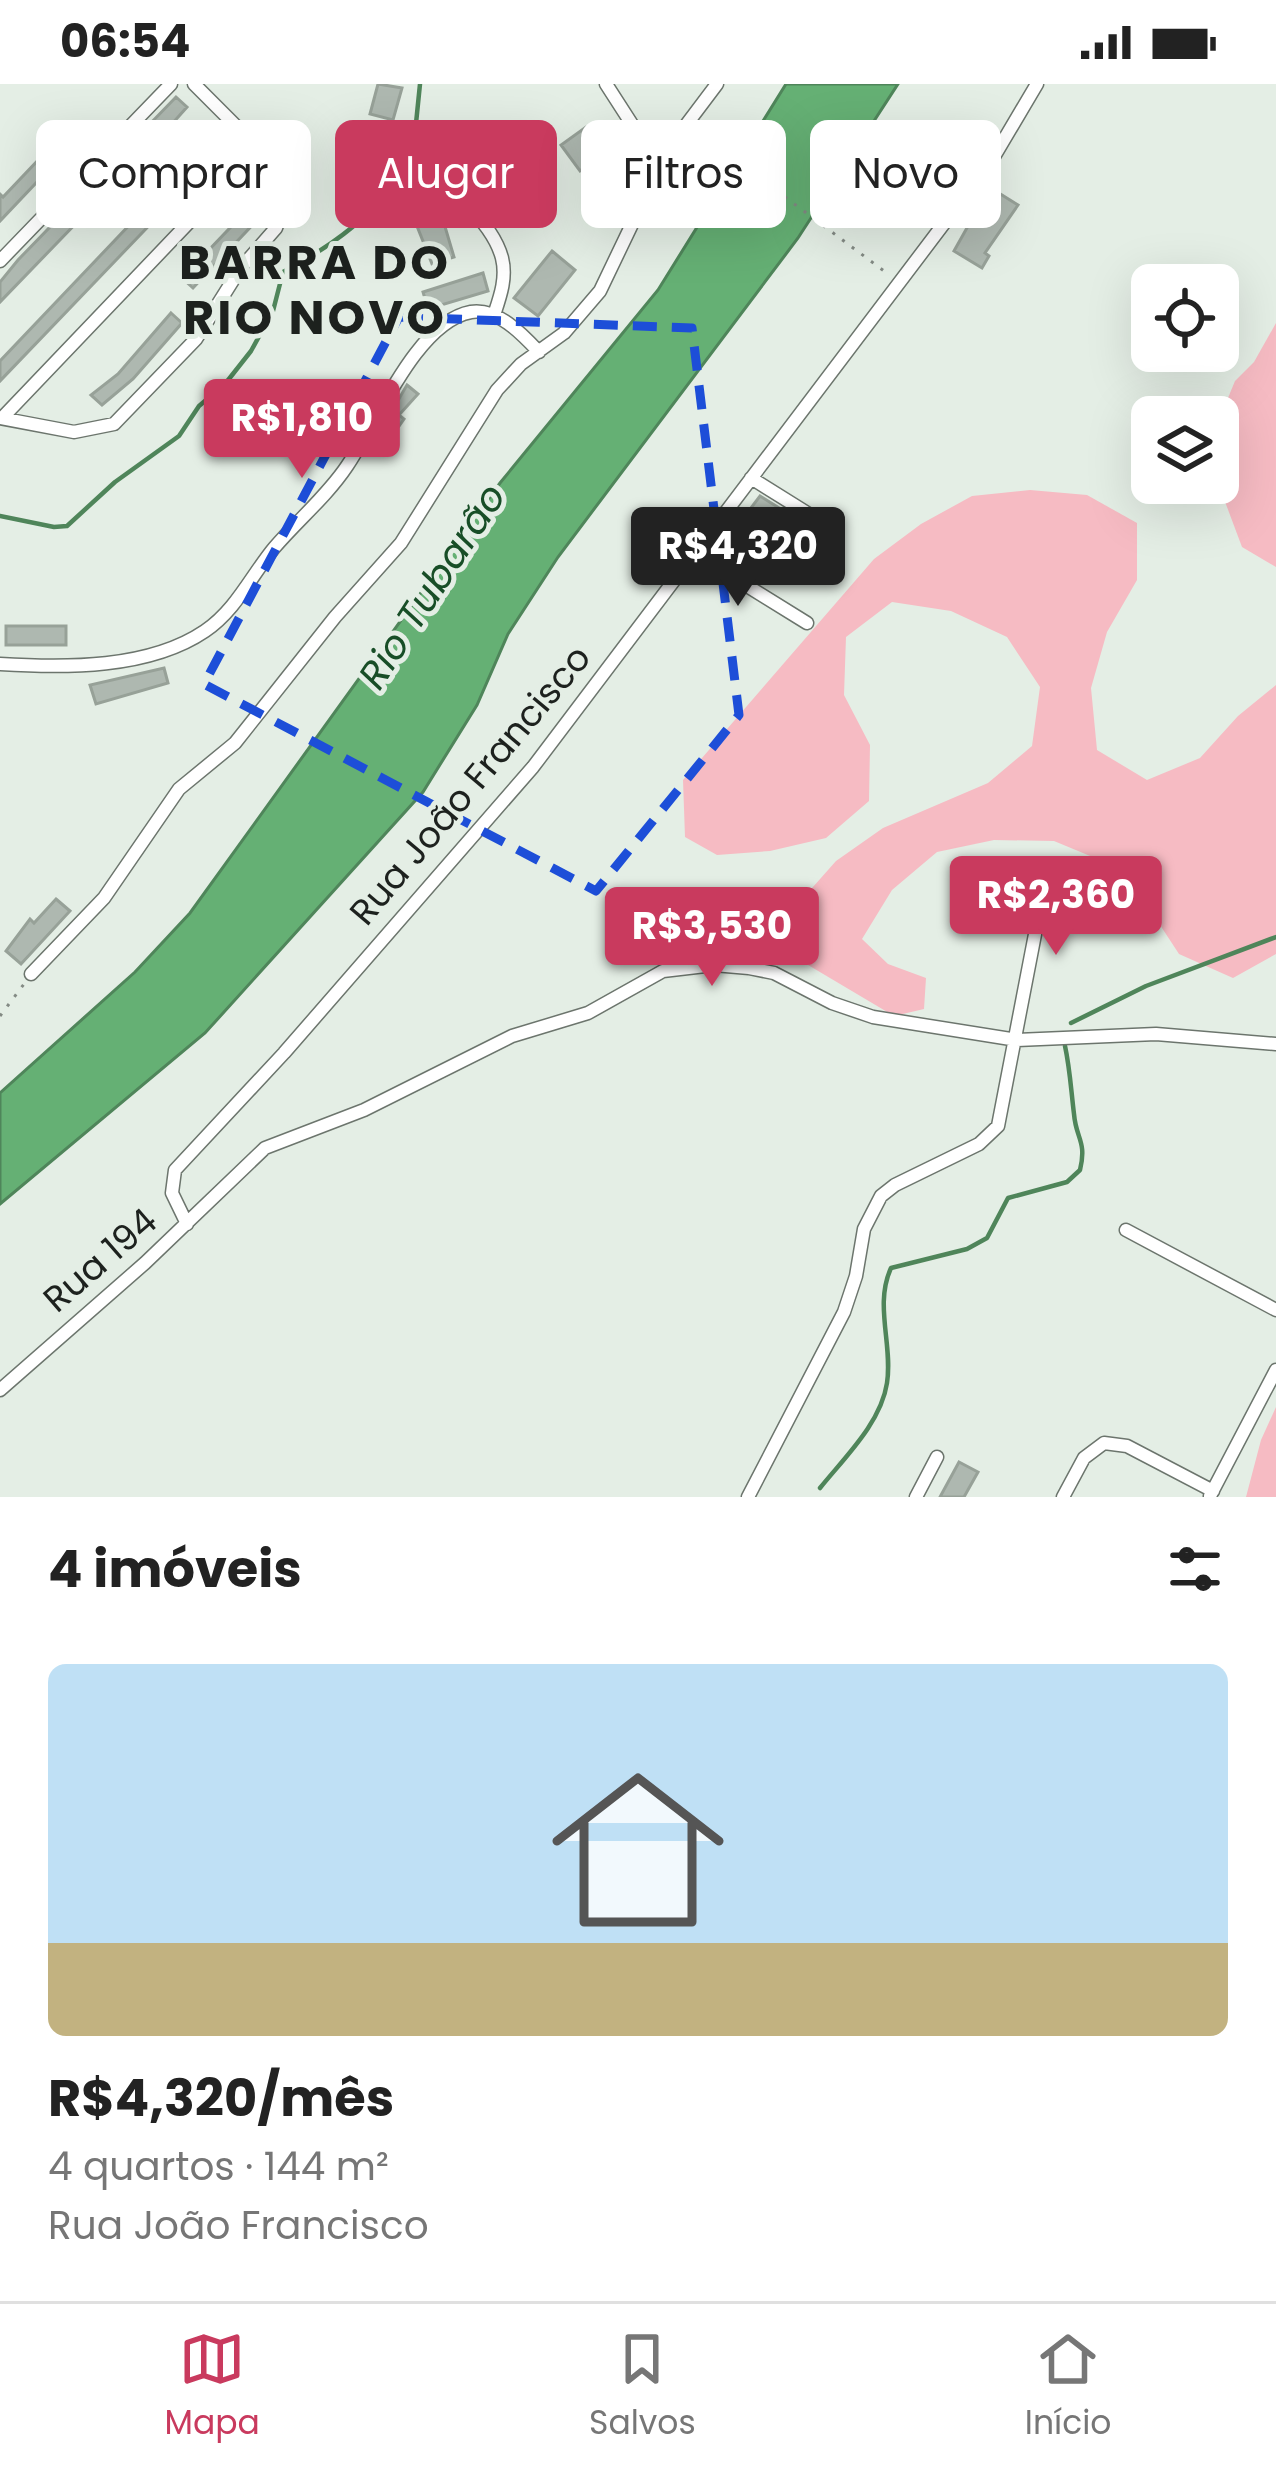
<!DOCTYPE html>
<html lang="pt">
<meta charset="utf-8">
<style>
:root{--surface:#fff;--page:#f6f6f6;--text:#222;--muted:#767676;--line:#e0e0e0;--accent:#c93a5e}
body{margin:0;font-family:Poppins,sans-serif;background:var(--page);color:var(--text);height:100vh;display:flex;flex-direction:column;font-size:45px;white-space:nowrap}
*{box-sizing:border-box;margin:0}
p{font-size:39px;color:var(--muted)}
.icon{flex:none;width:66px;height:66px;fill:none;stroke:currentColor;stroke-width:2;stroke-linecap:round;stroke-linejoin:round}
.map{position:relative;height:1413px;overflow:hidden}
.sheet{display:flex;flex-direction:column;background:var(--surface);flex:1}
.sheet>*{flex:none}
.top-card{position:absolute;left:36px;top:36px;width:1206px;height:108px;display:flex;gap:24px}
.fabs{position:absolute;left:1131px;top:180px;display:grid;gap:24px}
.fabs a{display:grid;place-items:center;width:108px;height:108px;border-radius:18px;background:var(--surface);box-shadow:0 12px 48px #0002;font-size:60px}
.price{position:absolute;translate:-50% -102px;padding:0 27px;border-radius:12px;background:var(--accent);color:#fff;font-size:39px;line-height:78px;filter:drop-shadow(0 3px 6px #0008)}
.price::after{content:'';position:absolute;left:50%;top:72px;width:36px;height:27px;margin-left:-18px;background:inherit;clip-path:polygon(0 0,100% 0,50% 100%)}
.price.current{background:#222;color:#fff}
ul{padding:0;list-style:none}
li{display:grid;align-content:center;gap:24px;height:636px;padding:0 48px}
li+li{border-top:3px solid var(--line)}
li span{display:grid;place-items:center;height:372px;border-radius:18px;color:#555}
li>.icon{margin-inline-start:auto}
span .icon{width:216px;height:216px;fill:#fffc;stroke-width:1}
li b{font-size:51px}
h2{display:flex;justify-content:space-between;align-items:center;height:144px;padding:0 48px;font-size:51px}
.tag{padding:0 42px;border-radius:18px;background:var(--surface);box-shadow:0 12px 48px #0002;font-size:42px;line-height:108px}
.tag.current{background:var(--accent);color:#fff}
.status{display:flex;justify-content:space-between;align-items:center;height:84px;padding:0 60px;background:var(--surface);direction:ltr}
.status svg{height:33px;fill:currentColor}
.tabs{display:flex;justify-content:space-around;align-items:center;height:168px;border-top:3px solid var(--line);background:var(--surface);font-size:33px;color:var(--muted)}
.tabs a{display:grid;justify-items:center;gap:6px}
.tabs .current{color:var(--accent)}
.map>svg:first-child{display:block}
</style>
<div class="status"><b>06:54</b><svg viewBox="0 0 49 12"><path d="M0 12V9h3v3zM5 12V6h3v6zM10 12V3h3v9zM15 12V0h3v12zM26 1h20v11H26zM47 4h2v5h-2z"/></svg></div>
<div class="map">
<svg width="1276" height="1413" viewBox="0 0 1276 1413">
<rect width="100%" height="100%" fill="#e4eee5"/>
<path fill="#f6bbc3" d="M1276,239V483L1242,463L1218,399V338L1235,297L1254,278Z
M1030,406L1087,411L1137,439V496L1107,548L1091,604L1097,666L1147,696L1200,674L1238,632L1276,601V870L1233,894L1179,870L1147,821L1107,779L1054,757L994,756L937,768L892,806L862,855L888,880L926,894L924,925L894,932L803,878L797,821L836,777L883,744L988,699L1032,662L1040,603L1007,553L951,527L892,518L846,553L844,611L870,661L869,717L826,754L770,767L717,771L685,753L683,696L874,475L921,440L972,412Z
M1276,1323V1413H1246L1261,1356Z"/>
<path fill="#65b074" stroke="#4f855a" stroke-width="3" d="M786,0H898L798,154L558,473L508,550L477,621L423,708L205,949L0,1120V1009L135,888L190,829L500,399L658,206Z"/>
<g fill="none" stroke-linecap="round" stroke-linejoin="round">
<path stroke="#4f855a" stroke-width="4.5" d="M414,59L420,0
M0,432L54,443L67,442L115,398L179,352L199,322L225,300L251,267L273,227L283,188C330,163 380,130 402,81
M1071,939L1146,902L1276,853
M820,1404C844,1374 881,1339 887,1299C893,1261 874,1221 891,1184L967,1165L987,1154L1008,1114L1067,1098L1080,1086C1087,1057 1076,1055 1074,1030C1071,1006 1070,985 1065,962"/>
</g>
<path fill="#aeb8b0" stroke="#97a198" stroke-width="3" d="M378,0L402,4L393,36L370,30Z
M176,13L187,23L171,41L0,218V198L18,176Z
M586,43L604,69L580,87L561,61Z
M216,50L226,60L211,77L0,297V277Z
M62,51L72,61L0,137V110L3,113Z
M618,62L643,75L618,120L598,106Z
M994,106L1018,121L985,169L989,172L982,184L954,167L977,126L980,127Z
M448,117L457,131L443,136L454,173L432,180L415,137L438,127L437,123Z
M251,122L261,132L193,204L182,194Z
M552,167L575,186L538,232L514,214Z
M483,189L488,207L428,225L423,208Z
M171,229L182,239L133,295L102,321L91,311L118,290Z
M407,301L418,310L399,331L404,335L397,345L394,343L379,371L369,366Z
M760,412L800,437L793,446L774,432L756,457L750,453L732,479L717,469Z
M6,542H66V561H6Z
M164,584L168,599L96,620L90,601Z
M56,815L70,827L21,880L6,867L30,835L34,839Z
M959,1378L978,1388L964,1413H940Z"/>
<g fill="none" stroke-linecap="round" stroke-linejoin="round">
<defs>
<path id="minor" d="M606,0L635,45L668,65
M396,61C430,88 491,131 502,174C507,194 500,213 494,231
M0,177L171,0
M3,333L259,65
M0,334L74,348L114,340L196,255L240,185L276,144L287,114L280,86L194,0
M751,394L812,432
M694,469L807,539
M0,580C65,584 149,585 205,547C236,526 251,492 274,464C298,436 327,412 347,382C376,340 416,238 471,228C498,224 522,250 539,268
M31,890L104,814L179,705L235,659L335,533L401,459L497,306L521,280L564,249L600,207L668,65L717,0
M187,1140L172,1109L175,1086L284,969L533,683L992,76L1037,0
M1126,1146L1276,1226
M0,1306L145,1179L265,1064L364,1026L512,952L588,929L663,887L714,881L749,884L774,889L832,919L873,933L1017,956L1156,950L1276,960
M1210,1412L1276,1286
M748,1413L844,1228L856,1192L864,1145L881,1112L895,1101L979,1060L998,1042L1048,783
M916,1413L937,1373
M1063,1413L1084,1374L1104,1359L1127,1362L1213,1407"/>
</defs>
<use href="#minor" stroke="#6c756d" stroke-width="15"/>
<path stroke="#838a84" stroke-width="3" stroke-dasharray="3 9" stroke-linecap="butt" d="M698,48L888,190
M0,932L24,900"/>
<use href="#minor" stroke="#fff" stroke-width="12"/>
</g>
<path fill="none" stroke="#1d4ed8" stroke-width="9" stroke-dasharray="24 15" stroke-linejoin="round" d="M399,233L692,244L739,631L596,807L204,600Z"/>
<g text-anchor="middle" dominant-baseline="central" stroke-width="10" stroke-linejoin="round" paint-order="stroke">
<g font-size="36" fill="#1d211e" stroke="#e4eee5">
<text transform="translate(470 701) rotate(-50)">Rua João Francisco</text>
<text transform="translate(100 1176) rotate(-41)">Rua 194</text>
</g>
<g font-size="39" font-style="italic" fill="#184e27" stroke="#e4eee5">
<text transform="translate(432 502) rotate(-57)">Rio Tubarão</text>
</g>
<g font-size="48" font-weight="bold" letter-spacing="3" fill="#1d211e" stroke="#e4eee5">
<text x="315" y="178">BARRA DO<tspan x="315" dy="55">RIO NOVO</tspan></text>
</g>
</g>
</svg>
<div class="fabs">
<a><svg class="icon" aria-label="locate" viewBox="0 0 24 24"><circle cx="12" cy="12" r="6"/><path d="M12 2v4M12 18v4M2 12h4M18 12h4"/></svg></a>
<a><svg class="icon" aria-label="layers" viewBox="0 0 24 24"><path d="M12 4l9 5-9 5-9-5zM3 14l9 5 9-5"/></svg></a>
</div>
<b class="price" style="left:302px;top:397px">R$1,810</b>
<b class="price current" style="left:738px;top:525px">R$4,320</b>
<b class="price" style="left:1056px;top:874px">R$2,360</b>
<b class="price" style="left:712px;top:905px">R$3,530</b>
<div class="top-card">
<a class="tag">Comprar</a>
<a class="tag current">Alugar</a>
<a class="tag">Filtros</a>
<a class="tag">Novo</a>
</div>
</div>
<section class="sheet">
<h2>4 imóveis<svg class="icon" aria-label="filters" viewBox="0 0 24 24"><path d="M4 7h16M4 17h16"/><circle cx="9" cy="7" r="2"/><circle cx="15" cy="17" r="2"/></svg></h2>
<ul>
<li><span style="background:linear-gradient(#bfe0f5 75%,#c2b280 0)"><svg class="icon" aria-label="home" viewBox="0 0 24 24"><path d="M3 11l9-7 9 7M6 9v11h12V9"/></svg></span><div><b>R$4,320/mês</b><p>4 quartos · 144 m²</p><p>Rua João Francisco</p></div></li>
</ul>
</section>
<nav class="tabs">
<a class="current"><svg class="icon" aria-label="map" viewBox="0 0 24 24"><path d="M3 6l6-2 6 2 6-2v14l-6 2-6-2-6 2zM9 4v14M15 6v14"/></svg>Mapa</a>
<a><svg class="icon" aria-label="saved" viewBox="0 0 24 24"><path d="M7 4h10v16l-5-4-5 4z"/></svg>Salvos</a>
<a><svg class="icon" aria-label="home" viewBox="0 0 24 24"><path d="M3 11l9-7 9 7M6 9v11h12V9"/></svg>Início</a>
</nav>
